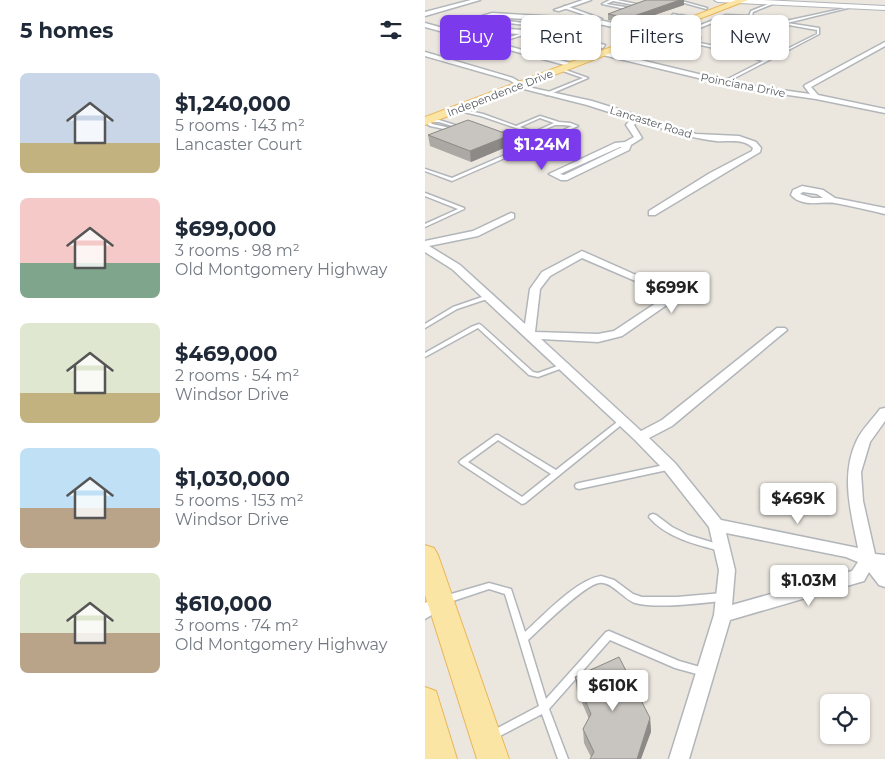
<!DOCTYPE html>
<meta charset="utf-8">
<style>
:root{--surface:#fff;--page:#f2f2f3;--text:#1f2937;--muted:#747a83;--accent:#7c3aed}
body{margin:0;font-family:Montserrat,sans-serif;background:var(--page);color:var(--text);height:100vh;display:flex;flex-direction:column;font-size:19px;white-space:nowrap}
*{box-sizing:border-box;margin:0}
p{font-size:16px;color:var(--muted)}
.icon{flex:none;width:28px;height:28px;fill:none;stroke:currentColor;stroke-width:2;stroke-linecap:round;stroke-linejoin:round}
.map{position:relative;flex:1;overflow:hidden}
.details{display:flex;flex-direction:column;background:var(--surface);width:425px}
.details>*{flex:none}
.guide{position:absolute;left:15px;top:15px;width:370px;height:45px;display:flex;gap:10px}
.controls{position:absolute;left:395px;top:694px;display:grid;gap:10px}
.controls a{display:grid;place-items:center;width:50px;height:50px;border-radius:8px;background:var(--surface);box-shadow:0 1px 4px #0004;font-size:25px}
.price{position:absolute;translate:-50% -42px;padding:0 11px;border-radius:5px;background:#fff;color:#222;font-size:16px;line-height:32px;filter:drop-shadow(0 1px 2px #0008)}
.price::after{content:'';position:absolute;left:50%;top:30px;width:15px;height:11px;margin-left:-8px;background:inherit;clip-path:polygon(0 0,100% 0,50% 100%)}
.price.current{background:var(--accent);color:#fff}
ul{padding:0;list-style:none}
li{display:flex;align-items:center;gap:15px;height:125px;padding:0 20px}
li span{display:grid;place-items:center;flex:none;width:140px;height:100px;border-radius:8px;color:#555}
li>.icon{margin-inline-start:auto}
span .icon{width:60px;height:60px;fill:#fffc;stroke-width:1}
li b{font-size:21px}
h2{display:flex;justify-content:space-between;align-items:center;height:60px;padding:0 20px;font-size:21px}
.pill{padding:0 18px;border-radius:8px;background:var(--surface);box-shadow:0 1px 4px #0004;font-size:18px;line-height:45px}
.pill.current{background:var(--accent);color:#fff}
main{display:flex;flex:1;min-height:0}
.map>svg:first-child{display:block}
</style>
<main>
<section class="details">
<h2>5 homes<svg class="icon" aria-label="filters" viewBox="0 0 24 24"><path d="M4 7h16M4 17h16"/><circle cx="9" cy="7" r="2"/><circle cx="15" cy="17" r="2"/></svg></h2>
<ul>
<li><span style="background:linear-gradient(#c9d6e8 70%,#c2b280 0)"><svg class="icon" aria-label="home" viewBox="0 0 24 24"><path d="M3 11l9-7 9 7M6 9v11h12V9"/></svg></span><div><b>$1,240,000</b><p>5 rooms · 143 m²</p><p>Lancaster Court</p></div></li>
<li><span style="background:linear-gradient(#f6c9c9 65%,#7fa58c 0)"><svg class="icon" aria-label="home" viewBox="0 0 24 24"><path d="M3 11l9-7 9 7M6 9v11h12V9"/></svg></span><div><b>$699,000</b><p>3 rooms · 98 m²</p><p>Old Montgomery Highway</p></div></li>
<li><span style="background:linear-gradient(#dfe7d0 70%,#c2b280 0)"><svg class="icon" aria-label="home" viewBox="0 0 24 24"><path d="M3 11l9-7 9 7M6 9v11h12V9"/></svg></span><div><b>$469,000</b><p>2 rooms · 54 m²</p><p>Windsor Drive</p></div></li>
<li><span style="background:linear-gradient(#bfe0f5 60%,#b9a48a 0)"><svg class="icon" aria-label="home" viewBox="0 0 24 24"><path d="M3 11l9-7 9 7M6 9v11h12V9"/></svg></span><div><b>$1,030,000</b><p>5 rooms · 153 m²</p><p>Windsor Drive</p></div></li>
<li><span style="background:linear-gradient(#dfe7d0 60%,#b9a48a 0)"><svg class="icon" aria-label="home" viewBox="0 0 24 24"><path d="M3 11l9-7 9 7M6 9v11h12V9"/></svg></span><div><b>$610,000</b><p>3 rooms · 74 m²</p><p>Old Montgomery Highway</p></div></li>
</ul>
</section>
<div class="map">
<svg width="460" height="759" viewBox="0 0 460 759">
<rect width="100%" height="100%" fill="#ebe7df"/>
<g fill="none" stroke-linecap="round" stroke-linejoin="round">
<defs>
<path id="lane" d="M185,0H192L216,5L215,6L188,1L181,4L206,8L205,10L177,4Z
M249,0H253L282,8L281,9Z
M348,2L350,3L328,12L327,16L361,23V21L421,8L422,5L423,6V8L362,23L394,28V34L298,84H297V82L338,61L312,53L253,40L252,37L258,32L301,15L324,16L326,11ZM302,17L325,18L392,30V34L340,60L314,51L270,42L275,39V37L262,33ZM259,34L272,38L268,41L255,38V37Z
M139,6H141L177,19L175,20L139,8Z
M248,14L257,16V17L256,18L247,16Z
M74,15L75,16L76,20L113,25L112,26L74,22L73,16Z
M179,22L181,23L96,52L95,50L125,40L98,35L68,44L66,43L98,33L128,39Z
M135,68L163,78L123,95H121V93L158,78L135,70Z
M31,108L58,114L91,126L115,116L134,122L145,123L153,126L123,139L56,116L30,110L29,109ZM115,118L129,123L109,132L95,127ZM130,125H139L147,126L123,137L112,133Z
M1,120H14L33,126L31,127L14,122H5L7,124L25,128L26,129L24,130L5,126L1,123Z
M78,132H80L106,142L107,146L27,181L0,171V169L27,178L103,145V144L78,134Z
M0,193L39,208V209L0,227V224L33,209L0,196Z
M63,295L66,297L65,298L32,309L0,328V324L28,307Z
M54,324L56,325L108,372L113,373L138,364L141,366L140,367L113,377L104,375L53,328L0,357V353L46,327Z
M196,419H198L201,421L100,503L97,504L36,464L34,462L36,460L71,435H73L131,470ZM73,440L126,474L97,497L43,462Z
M244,464L247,465L248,467L247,469L154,489L151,488L150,486L151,484L154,483Z
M228,514L231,515L247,527L263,535L299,546L300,548L299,550L296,551C272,545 240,537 224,517L225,515Z
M176,576L189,580L208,594L217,597H252L298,593L301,595L302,597L301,599L298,601C274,603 233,609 210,603C198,599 187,581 174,583C159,585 116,628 103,640L121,699L181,632L184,631L254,661L282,669L284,672L282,675L279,676L250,668L185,640L124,709L143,759H133L117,714L71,738L68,740L65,738L63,735L65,732L114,706L80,594L64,589L19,604L16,603L15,600L16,597L64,583L86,589L100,632C119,615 151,580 176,576Z"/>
<path id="street" d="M46,0H55L0,16V12Z
M158,0H166L134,11L129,10Z
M67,13L169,19L216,29H237L240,31L237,33H216L169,23L67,17L36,26L128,32L180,45L178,48L128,36L34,30L31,28L24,30L149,64V66L147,67L0,27V23L18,28Z
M256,15L269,18L270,19L267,21L254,18Z
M460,42V46L386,87L393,95L460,109V113L391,99L315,88L178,55L153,56L150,54L153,52L178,51L315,84L385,94L379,86L380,85Z
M0,52L88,78L103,87L167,101L271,134L314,136L331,142L336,148L335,152L230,215H224V211L285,173L327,151L328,148C318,138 304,142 291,141C264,138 239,129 213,121L209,125L217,138L206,145L204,150L142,180H136L124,174L190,143L200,142L209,137L201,125L206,119L162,105L99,89L84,80L0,56ZM197,147L139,175L135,174L195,147Z
M377,186L398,190L410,198L460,208V214C443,210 427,206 410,203C395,201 378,208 366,195L368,190ZM378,192L392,194L398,198H387L375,194Z
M86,213L89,214V218L53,236L4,246L35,265L100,324L105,289L117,272L157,251L256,295L197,336L173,342L116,339L216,431L237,420L352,328H360L362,330L247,426L224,438L250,463L296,520L433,548C426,512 415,475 432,440C437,429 448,419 455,409L460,408V421L445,442L436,472L438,501L450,554L460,555V587L454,585L444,572L439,581L305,620L264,759H244L289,615L294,570L284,527L240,471L210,440L27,269L0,252V241L48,231ZM157,258L243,295L189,331L173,334L110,332L115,289L125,276ZM301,533L421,557L433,562L427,571L307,605L310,570Z
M15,594L21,596L23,601L21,606L0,619V603Z"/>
<path id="secondary" d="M289,0H338L460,6V10L293,2Z"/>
<path id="primary" d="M311,0H323L0,125V117Z
M0,545L9,548L13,555L84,759H52L0,595Z
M0,687L11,691L32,759H0Z"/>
</defs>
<use href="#lane" stroke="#b2b6ba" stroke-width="3"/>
<use href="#street" stroke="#b2b6ba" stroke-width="3"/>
<use href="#secondary" stroke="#b1b5ba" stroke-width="2"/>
<use href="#primary" stroke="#eab559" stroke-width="2"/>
<use href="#lane" fill="#fff" fill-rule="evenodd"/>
<use href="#street" fill="#fff" fill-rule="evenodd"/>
<use href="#secondary" fill="#fff" fill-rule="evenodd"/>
<use href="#primary" fill="#fbe5a4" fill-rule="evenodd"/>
</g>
<path fill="#aca9a4" d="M221,0H259V5L203,24L183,20V14Z
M3,135H85L86,145L46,162L5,146Z
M150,677L225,718L226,732L166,757L159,743L158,729L164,719L152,691Z"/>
<path fill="#8c8986" d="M255,0H259V5L203,24V18Z
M85,135L86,145L46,162L45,151Z
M225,718L226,732L216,759H212Z"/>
<path fill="#c8c4bf" stroke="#8c8986" d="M221,0H255L203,18L183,14Z
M43,120L85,135L45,151L3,135Z
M194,657L225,718L212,759H165L169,752L158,729L166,714L150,677Z"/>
<g text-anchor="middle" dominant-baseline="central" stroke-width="5" stroke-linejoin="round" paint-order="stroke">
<g font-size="11" fill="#585c60" stroke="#fff">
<text transform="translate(318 85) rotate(11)">Poinciana Drive</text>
<text transform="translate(75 93) rotate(-21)">Independence Drive</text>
<text transform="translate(226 122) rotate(17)">Lancaster Road</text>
</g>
</g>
</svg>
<div class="controls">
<a><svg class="icon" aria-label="locate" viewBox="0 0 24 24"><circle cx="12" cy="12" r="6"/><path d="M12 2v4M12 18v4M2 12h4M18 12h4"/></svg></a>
</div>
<b class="price current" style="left:117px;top:171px">$1.24M</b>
<b class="price" style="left:247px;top:314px">$699K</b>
<b class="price" style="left:373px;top:525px">$469K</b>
<b class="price" style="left:384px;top:607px">$1.03M</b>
<b class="price" style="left:188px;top:712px">$610K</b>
<div class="guide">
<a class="pill current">Buy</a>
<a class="pill">Rent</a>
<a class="pill">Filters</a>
<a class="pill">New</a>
</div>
</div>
</main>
